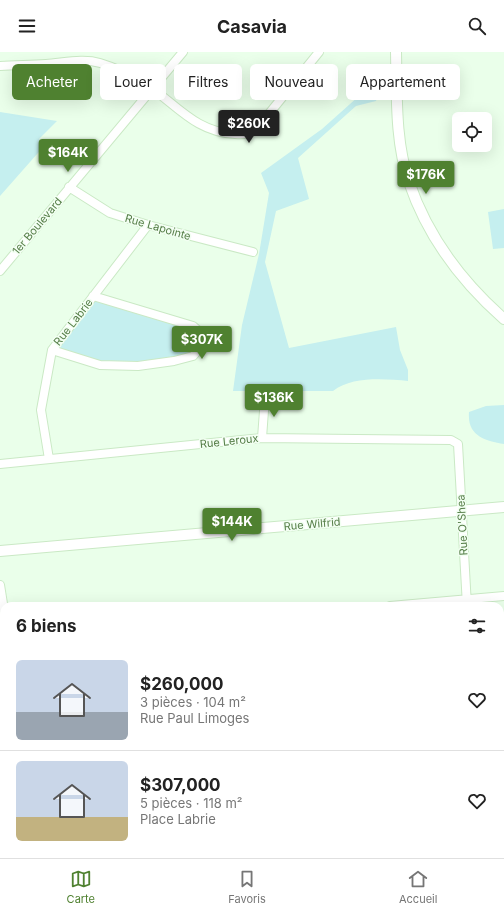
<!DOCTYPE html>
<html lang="fr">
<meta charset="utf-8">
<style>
:root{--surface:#fff;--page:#f2f2f2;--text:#222;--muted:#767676;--line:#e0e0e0;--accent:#4f8130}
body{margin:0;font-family:Inter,sans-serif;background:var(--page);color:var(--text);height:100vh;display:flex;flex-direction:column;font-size:15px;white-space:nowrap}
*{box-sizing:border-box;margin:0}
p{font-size:13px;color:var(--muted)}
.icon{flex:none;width:22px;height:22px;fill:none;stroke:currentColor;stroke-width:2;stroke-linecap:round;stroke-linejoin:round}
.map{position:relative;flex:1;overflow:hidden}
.sheet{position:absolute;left:0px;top:550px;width:504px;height:256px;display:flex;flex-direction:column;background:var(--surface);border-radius:12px 12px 0 0;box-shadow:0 4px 16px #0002}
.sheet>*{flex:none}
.guide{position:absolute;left:12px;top:12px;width:480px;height:36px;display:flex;gap:8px}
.fabs{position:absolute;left:452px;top:60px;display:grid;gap:8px}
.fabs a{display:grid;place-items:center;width:40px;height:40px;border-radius:6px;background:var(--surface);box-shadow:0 4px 16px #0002;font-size:20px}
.price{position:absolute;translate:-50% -34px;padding:0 9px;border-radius:4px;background:var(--accent);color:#fff;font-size:13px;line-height:26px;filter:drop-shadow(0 1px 2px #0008)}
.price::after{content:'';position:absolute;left:50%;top:24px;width:12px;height:9px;margin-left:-6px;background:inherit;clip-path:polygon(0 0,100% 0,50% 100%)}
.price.selected{background:#222;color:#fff}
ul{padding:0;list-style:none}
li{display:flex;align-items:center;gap:12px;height:100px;padding:0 16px}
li+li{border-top:1px solid var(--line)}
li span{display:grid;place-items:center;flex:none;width:112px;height:80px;border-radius:6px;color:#555}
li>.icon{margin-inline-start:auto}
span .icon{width:48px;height:48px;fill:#fffc;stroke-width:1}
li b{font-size:17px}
h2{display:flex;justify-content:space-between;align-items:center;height:48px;padding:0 16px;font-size:17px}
.pill{padding:0 14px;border-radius:6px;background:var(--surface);box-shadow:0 4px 16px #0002;font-size:14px;line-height:36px}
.pill.selected{background:var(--accent);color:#fff}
header{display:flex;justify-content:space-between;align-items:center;height:52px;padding:0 16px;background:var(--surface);font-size:18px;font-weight:700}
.menu{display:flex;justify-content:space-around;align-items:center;height:56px;border-top:1px solid var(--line);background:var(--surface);font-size:11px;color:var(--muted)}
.menu a{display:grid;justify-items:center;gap:2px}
.menu .selected{color:var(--accent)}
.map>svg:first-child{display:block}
</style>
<header><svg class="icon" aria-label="menu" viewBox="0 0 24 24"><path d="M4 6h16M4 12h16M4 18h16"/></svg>Casavia<svg class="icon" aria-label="search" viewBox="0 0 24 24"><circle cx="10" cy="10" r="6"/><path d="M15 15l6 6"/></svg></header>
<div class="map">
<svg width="504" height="806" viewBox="0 0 504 806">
<rect width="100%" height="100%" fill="#eaffea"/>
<path fill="#c5efef" d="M387,19L376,49L356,54L298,106L309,147L276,159L265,210L289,296L396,275L400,298L408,318V329C385,327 352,324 333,339H233L242,273L259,202L269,141L261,121L322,77Z
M0,60L57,69L39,87L45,93L0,144Z
M504,157V196L493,197L488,160Z
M93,244L193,274L202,294L193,304L174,309L100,313L52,298Z
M504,353V392C485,389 467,384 469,360L486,354Z
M0,764H4V802H189L188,806H0Z"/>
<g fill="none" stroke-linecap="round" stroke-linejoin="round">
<defs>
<path id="minor" d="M0,14C15,13 30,13 46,12C63,11 83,6 100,11C113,15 127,21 139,28C173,47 192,80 235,82C246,83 251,82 259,74L319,0
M69,135L110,161L148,173L253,200
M0,219L183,0
M52,298L100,313L138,314L174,309L193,304L202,294L201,281L193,274L93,244
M262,386L265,345
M49,407L41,358L52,298L148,173
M0,412L262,386L451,388L458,392L467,554
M0,533L4,558
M390,554L504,544
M0,588L4,587
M500,631L504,630
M0,675L4,674
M0,758H4
M456,802L474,806
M480,802V806
M188,806L189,802
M202,806L203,802
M320,806L321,802"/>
<path id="tertiary" d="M396,0C397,43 395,90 409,130C427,183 462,230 504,267
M0,499L504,455"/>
</defs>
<use href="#minor" stroke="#cae9c5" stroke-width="10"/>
<use href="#tertiary" stroke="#cae9c5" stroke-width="12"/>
<use href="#minor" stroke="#fff" stroke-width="8"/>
<use href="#tertiary" stroke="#fff" stroke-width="10"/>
</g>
<g text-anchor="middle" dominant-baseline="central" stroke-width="3" stroke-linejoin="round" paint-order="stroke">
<g font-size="11" fill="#567e48" stroke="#f2fff2">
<text transform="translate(37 174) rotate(-50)">1er Boulevard</text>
<text transform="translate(158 175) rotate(16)">Rue Lapointe</text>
<text transform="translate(73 270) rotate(-52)">Rue Labrie</text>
<text transform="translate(229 389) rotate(-6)">Rue Leroux</text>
<text transform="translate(312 472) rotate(-5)">Rue Wilfrid</text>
<text transform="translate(462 473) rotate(-93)">Rue O'Shea</text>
</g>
</g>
</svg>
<div class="fabs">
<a><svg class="icon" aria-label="locate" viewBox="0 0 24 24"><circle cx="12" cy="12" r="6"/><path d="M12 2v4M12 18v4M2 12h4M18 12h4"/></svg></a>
</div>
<b class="price selected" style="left:249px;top:92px">$260K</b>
<b class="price" style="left:68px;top:121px">$164K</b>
<b class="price" style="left:426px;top:143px">$176K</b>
<b class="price" style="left:202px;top:308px">$307K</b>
<b class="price" style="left:274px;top:366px">$136K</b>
<b class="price" style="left:232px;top:490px">$144K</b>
<div class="guide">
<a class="pill selected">Acheter</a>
<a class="pill">Louer</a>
<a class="pill">Filtres</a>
<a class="pill">Nouveau</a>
<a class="pill">Appartement</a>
</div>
<section class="sheet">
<h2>6 biens<svg class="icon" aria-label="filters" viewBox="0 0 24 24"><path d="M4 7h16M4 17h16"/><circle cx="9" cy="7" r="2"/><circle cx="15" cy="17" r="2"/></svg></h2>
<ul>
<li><span style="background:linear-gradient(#c9d6e8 65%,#9aa5b1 0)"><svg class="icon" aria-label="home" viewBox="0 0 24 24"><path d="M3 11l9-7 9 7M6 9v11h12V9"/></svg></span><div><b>$260,000</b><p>3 pièces · 104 m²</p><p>Rue Paul Limoges</p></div><svg class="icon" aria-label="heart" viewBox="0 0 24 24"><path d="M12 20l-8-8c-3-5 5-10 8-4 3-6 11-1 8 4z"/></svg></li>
<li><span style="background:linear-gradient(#c9d6e8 70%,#c2b280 0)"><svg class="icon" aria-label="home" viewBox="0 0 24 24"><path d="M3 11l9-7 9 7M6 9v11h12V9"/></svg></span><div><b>$307,000</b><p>5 pièces · 118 m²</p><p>Place Labrie</p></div><svg class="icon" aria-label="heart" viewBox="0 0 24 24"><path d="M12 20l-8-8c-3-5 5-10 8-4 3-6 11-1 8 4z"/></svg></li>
</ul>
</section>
</div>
<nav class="menu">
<a class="selected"><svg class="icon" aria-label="map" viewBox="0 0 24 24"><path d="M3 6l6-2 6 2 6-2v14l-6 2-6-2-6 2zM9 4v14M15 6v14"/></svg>Carte</a>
<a><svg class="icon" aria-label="saved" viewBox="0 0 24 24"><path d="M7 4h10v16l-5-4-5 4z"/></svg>Favoris</a>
<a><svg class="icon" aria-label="home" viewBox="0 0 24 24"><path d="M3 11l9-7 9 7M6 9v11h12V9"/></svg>Accueil</a>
</nav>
